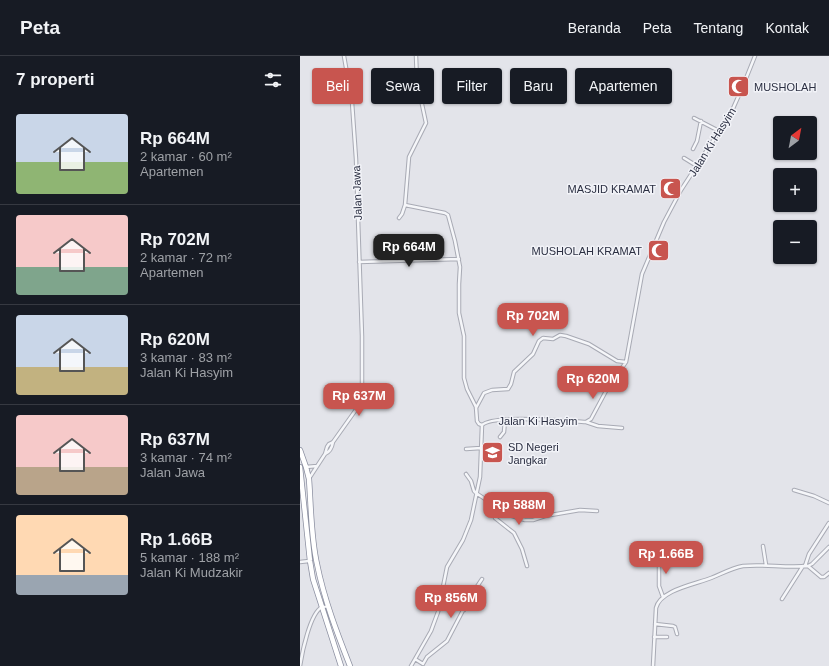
<!DOCTYPE html>
<html lang="id">
<meta charset="utf-8">
<style>
:root{--surface:#171b24;--page:#20242c;--text:#f1f3f6;--muted:#9ea1a6;--line:#363941;--accent:#c8554f}
body{margin:0;font-family:Helvetica,sans-serif;background:var(--page);color:var(--text);height:100vh;display:flex;flex-direction:column;font-size:15px;white-space:nowrap}
*{box-sizing:border-box;margin:0}
p{font-size:13px;color:var(--muted)}
.icon{flex:none;width:22px;height:22px;fill:none;stroke:currentColor;stroke-width:2;stroke-linecap:round;stroke-linejoin:round}
.map{position:relative;flex:1;overflow:hidden}
.details{display:flex;flex-direction:column;background:var(--surface);width:300px}
.details>*{flex:none}
.banner{position:absolute;left:12px;top:12px;width:380px;height:36px;display:flex;gap:8px}
.needle{width:26px;rotate:32deg}
.controls{position:absolute;left:473px;top:60px;display:grid;gap:8px}
.controls a{display:grid;place-items:center;width:44px;height:44px;border-radius:4px;background:var(--surface);box-shadow:0 1px 3px #0004;font-size:20px}
.price{position:absolute;translate:-50% -34px;padding:0 9px;border-radius:8px;background:var(--accent);color:#fff;font-size:13px;line-height:26px;filter:drop-shadow(0 1px 2px #0008)}
.price::after{content:'';position:absolute;left:50%;top:24px;width:12px;height:9px;margin-left:-6px;background:inherit;clip-path:polygon(0 0,100% 0,50% 100%)}
.price.on{background:#222;color:#fff}
ul{padding:0;list-style:none}
li{display:flex;align-items:center;gap:12px;height:100px;padding:0 16px}
li+li{border-top:1px solid var(--line)}
li span{display:grid;place-items:center;flex:none;width:112px;height:80px;border-radius:4px;color:#555}
li>.icon{margin-inline-start:auto}
span .icon{width:48px;height:48px;fill:#fffc;stroke-width:1}
li b{font-size:17px}
h2{display:flex;justify-content:space-between;align-items:center;height:48px;padding:0 16px;font-size:17px}
.chip{padding:0 14px;border-radius:4px;background:var(--surface);box-shadow:0 1px 3px #0004;font-size:14px;line-height:36px}
.chip.on{background:var(--accent);color:#fff}
header{display:flex;align-items:center;gap:24px;box-sizing:border-box;height:56px;padding:0 20px;background:var(--surface);border-bottom:1px solid var(--line)}
header strong{font-size:19px}
nav{display:flex;gap:22px;margin-inline-start:auto;font-size:14px}
main{display:flex;flex:1;min-height:0}
.map>svg:first-child{display:block}
</style>
<header>
<strong>Peta</strong>
<nav><a>Beranda</a><a>Peta</a><a>Tentang</a><a>Kontak</a></nav>
</header>
<main>
<section class="details">
<h2>7 properti<svg class="icon" aria-label="filters" viewBox="0 0 24 24"><path d="M4 7h16M4 17h16"/><circle cx="9" cy="7" r="2"/><circle cx="15" cy="17" r="2"/></svg></h2>
<ul>
<li><span style="background:linear-gradient(#c9d6e8 60%,#8fb573 0)"><svg class="icon" aria-label="home" viewBox="0 0 24 24"><path d="M3 11l9-7 9 7M6 9v11h12V9"/></svg></span><div><b>Rp 664M</b><p>2 kamar · 60 m²</p><p>Apartemen</p></div></li>
<li><span style="background:linear-gradient(#f6c9c9 65%,#7fa58c 0)"><svg class="icon" aria-label="home" viewBox="0 0 24 24"><path d="M3 11l9-7 9 7M6 9v11h12V9"/></svg></span><div><b>Rp 702M</b><p>2 kamar · 72 m²</p><p>Apartemen</p></div></li>
<li><span style="background:linear-gradient(#c9d6e8 65%,#c2b280 0)"><svg class="icon" aria-label="home" viewBox="0 0 24 24"><path d="M3 11l9-7 9 7M6 9v11h12V9"/></svg></span><div><b>Rp 620M</b><p>3 kamar · 83 m²</p><p>Jalan Ki Hasyim</p></div></li>
<li><span style="background:linear-gradient(#f6c9c9 65%,#b9a48a 0)"><svg class="icon" aria-label="home" viewBox="0 0 24 24"><path d="M3 11l9-7 9 7M6 9v11h12V9"/></svg></span><div><b>Rp 637M</b><p>3 kamar · 74 m²</p><p>Jalan Jawa</p></div></li>
<li><span style="background:linear-gradient(#ffd9b3 75%,#9aa5b1 0)"><svg class="icon" aria-label="home" viewBox="0 0 24 24"><path d="M3 11l9-7 9 7M6 9v11h12V9"/></svg></span><div><b>Rp 1.66B</b><p>5 kamar · 188 m²</p><p>Jalan Ki Mudzakir</p></div></li>
</ul>
</section>
<div class="map">
<svg width="529" height="610" viewBox="0 0 529 610">
<rect width="100%" height="100%" fill="#e3e4ea"/>
<g fill="none" stroke-linecap="round" stroke-linejoin="round">
<defs>
<path id="street" d="M394,62L419,75
M393,93L397,85L401,65
M384,102L397,110
M105,149L145,157L148,159L155,185L160,211L159,228V257L164,280V322L167,333L176,351L177,365L179,368L182,369
M99,162L102,158L105,149L109,101L126,67L117,25L116,0
M59,206L159,203
M176,352L184,337L192,334L208,333L211,328L214,316L233,298L239,285L243,282L253,283L260,279L266,280L289,288L317,305L326,306
M286,366L298,370L322,372
M200,381L204,376L205,364
M166,393L181,392
M25,398C30,396 32,392 33,386L60,348L62,340V280L56,103L52,46L44,0
M6,411L17,410
M166,418L171,425L174,435L176,437L209,459L225,464H233L245,460L280,454L297,455
M10,421L25,398L27,391L29,388L33,386
M494,434L514,440L529,447
M197,451L194,458L195,462L214,477L222,493L227,510
M463,490L466,509
M359,499V530L363,541
M0,506L9,505
M505,510L509,498L529,467
M508,510L521,521H524L529,517
M482,543L503,510
M140,547H152L164,554
M355,568L373,570L375,571L377,578
M354,581H367
M115,603L123,608L127,601L147,585L170,541L182,523
M0,610C2,597 10,557 22,551C24,551 26,551 28,550
M111,610L131,575L138,556L147,511L163,484L171,464L180,421L182,369C195,358 266,365 286,366L291,363L306,335L326,306L342,218L364,166L381,134L431,57L443,30L455,0
M353,610L356,552C360,534 396,528 411,522C421,518 432,512 443,510C464,508 486,512 508,510L512,508L529,491"/>
<path id="highway" d="M0,394L6,411L9,423C11,450 11,482 17,508C24,543 37,577 50,610
M0,411L10,505L13,523L41,610"/>
</defs>
<use href="#street" stroke="#a8aab4" stroke-width="4.5"/>
<use href="#highway" stroke="#8b8fa0" stroke-width="6"/>
<use href="#street" stroke="#f5f6f9" stroke-width="2.5"/>
<use href="#highway" stroke="#fff" stroke-width="4.5"/>
</g>
<defs>
<symbol id="mosque-square" viewBox="-11 -11 22 22"><rect x="-9" y="-9" width="18" height="18" rx="4" fill="#c8554f" stroke="#f2f3f8"/><path d="M3.5-4.9A6 6 0 1 0 3.5 4.9A5 5 0 1 1 3.5-4.9Z" fill="#fff"/></symbol>
<symbol id="school-square" viewBox="-11 -11 22 22"><rect x="-9" y="-9" width="18" height="18" rx="4" fill="#c8554f" stroke="#f2f3f8"/><path d="M0-5L7-2L0 1L-7-2ZM-4 1L0 2.5L4 1V4Q0 6-4 4Z" fill="#fff"/></symbol>
</defs>
<g fill-rule="evenodd">
<use href="#mosque-square" x="426" y="18" width="25" height="25"/>
<use href="#mosque-square" x="358" y="120" width="25" height="25"/>
<use href="#mosque-square" x="346" y="182" width="25" height="25"/>
<use href="#school-square" x="180" y="384" width="25" height="25"/>
</g>
<g text-anchor="middle" dominant-baseline="central" stroke-width="3" stroke-linejoin="round" paint-order="stroke">
<g font-size="11" fill="#2b2f42" stroke="#f2f3f8" text-anchor="start">
<text x="454" y="31">MUSHOLAH</text>
<text x="356" y="133" text-anchor="end">MASJID KRAMAT</text>
<text x="342" y="195" text-anchor="end">MUSHOLAH KRAMAT</text>
<text x="208" y="391">SD Negeri<tspan x="208" dy="13">Jangkar</tspan></text>
</g>
<g font-size="11" fill="#2b2f42" stroke="#f2f3f8">
<text transform="translate(412 86) rotate(-58)">Jalan Ki Hasyim</text>
<text transform="translate(57 137) rotate(-92)">Jalan Jawa</text>
<text x="238" y="365">Jalan Ki Hasyim</text>
</g>
</g>
</svg>
<div class="controls">
<a><svg class="needle" viewBox="-14 -14 28 28"><path d="M0-13l5 13h-10z" fill="#e53935"/><path d="M0 13l5-13h-10z" fill="#9ea1a6"/></svg></a>
<a>+</a>
<a>−</a>
</div>
<b class="price on" style="left:109px;top:212px">Rp 664M</b>
<b class="price" style="left:233px;top:281px">Rp 702M</b>
<b class="price" style="left:293px;top:344px">Rp 620M</b>
<b class="price" style="left:59px;top:361px">Rp 637M</b>
<b class="price" style="left:219px;top:470px">Rp 588M</b>
<b class="price" style="left:366px;top:519px">Rp 1.66B</b>
<b class="price" style="left:151px;top:563px">Rp 856M</b>
<div class="banner">
<a class="chip on">Beli</a>
<a class="chip">Sewa</a>
<a class="chip">Filter</a>
<a class="chip">Baru</a>
<a class="chip">Apartemen</a>
</div>
</div>
</main>
